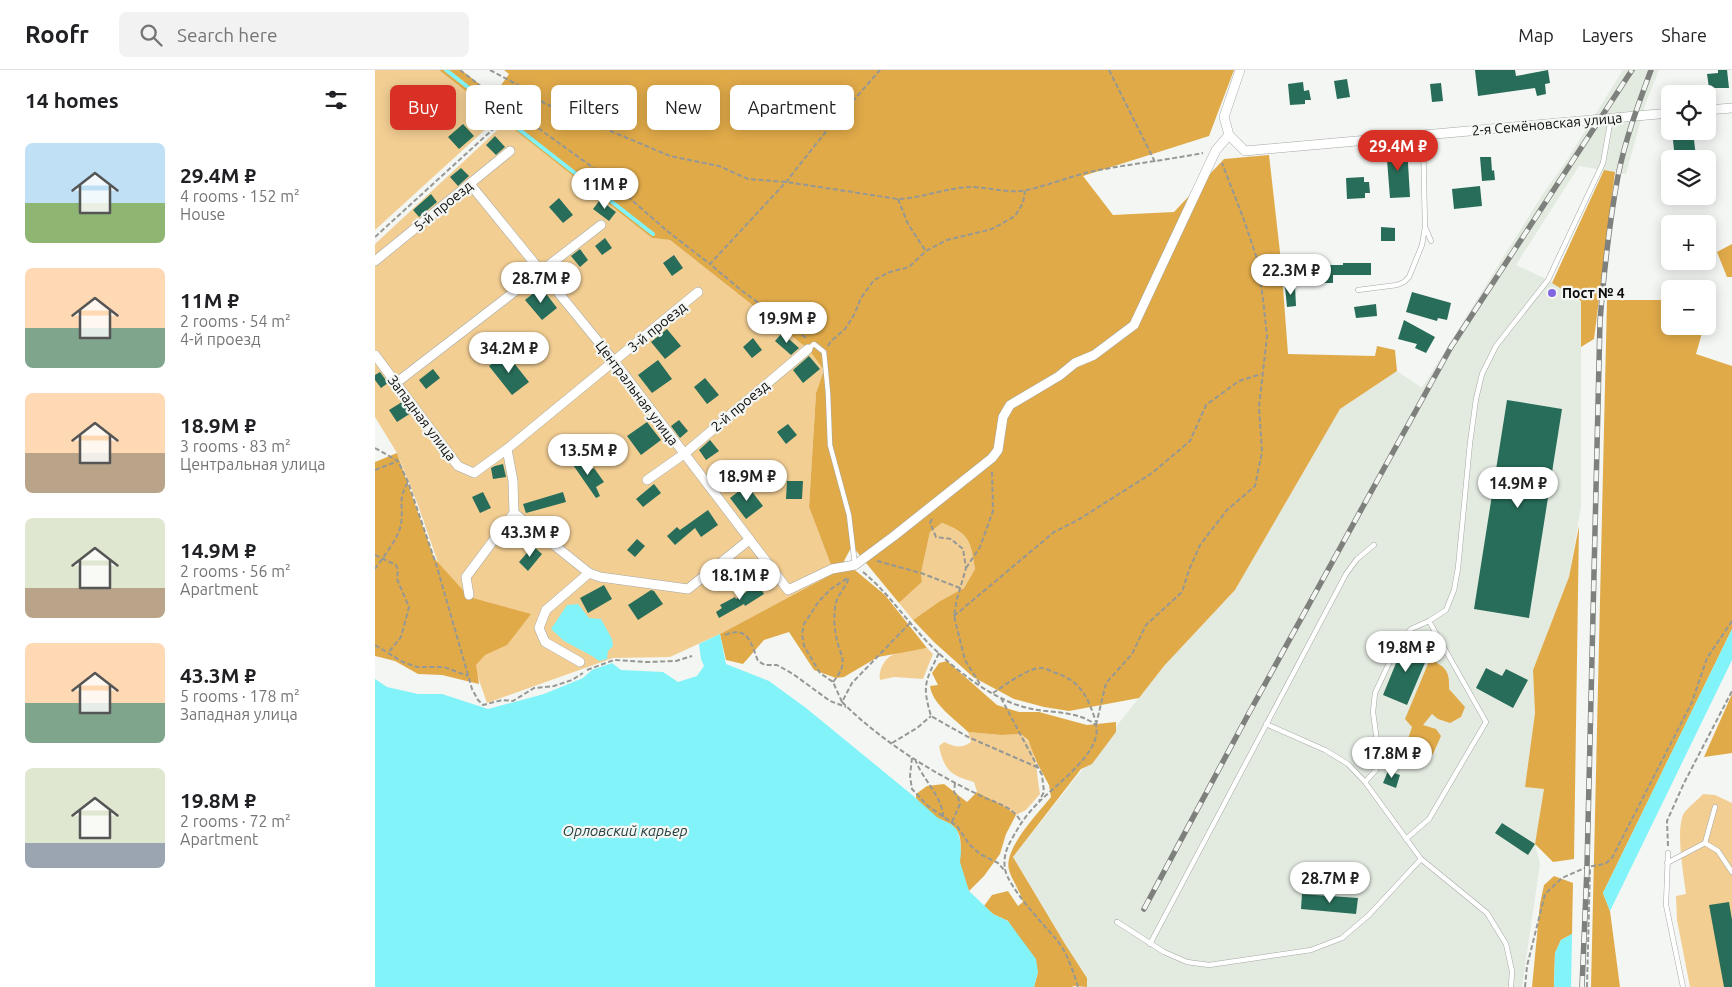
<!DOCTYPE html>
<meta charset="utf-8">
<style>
:root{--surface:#fff;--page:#f2f2f2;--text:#202124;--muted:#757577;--line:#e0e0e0;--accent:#d93025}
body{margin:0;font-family:Ubuntu,sans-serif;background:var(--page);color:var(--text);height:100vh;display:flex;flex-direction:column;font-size:19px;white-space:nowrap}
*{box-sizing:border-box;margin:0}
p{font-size:16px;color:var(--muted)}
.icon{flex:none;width:28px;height:28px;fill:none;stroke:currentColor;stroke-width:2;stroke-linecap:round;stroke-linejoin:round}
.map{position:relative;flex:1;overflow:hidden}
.sheet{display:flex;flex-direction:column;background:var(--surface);width:375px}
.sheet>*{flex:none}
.banner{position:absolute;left:15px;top:15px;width:475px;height:45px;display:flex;gap:10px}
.fabs{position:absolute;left:1286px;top:15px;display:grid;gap:10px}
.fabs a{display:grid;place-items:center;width:55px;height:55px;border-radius:8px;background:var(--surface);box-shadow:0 2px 12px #0003;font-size:25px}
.price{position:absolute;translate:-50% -42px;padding:0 11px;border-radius:18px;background:#fff;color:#222;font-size:16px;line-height:32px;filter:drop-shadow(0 1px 2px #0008)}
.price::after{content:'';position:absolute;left:50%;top:30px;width:15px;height:11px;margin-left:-8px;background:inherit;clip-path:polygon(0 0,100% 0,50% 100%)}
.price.active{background:var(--accent);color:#fff}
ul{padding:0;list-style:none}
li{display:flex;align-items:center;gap:15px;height:125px;padding:0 25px}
li span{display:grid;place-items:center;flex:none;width:140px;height:100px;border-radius:8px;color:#555}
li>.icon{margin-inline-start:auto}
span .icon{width:60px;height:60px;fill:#fffc;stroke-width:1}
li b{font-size:21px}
h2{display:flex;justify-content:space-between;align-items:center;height:60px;padding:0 25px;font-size:21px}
.tag{padding:0 18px;border-radius:8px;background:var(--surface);box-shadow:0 2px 12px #0003;font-size:18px;line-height:45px}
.tag.active{background:var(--accent);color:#fff}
header{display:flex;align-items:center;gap:30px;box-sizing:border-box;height:70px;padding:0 25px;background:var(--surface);border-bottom:1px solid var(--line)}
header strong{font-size:24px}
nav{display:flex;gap:28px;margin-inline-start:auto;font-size:18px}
.search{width:350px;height:45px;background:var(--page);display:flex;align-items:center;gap:12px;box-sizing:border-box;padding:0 18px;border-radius:8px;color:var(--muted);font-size:19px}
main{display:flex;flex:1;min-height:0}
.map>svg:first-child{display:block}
</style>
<header>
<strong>Roofr</strong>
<div class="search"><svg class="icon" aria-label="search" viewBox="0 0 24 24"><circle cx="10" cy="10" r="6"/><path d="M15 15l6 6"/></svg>Search here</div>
<nav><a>Map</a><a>Layers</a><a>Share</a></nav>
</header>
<main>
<section class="sheet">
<h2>14 homes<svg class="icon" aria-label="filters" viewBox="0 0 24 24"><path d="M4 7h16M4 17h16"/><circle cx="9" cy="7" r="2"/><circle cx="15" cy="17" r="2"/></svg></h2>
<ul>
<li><span style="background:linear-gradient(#bfe0f5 60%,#8fb573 0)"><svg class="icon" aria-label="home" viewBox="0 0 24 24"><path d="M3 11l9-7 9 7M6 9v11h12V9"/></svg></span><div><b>29.4M ₽</b><p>4 rooms · 152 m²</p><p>House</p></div></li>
<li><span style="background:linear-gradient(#ffd9b3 60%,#7fa58c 0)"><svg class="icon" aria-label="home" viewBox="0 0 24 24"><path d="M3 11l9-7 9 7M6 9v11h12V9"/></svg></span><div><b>11M ₽</b><p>2 rooms · 54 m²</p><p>4-й проезд</p></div></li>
<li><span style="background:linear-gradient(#ffd9b3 60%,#b9a48a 0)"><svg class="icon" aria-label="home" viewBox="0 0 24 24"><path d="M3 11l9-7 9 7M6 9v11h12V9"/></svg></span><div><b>18.9M ₽</b><p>3 rooms · 83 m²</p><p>Центральная улица</p></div></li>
<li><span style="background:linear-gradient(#dfe7d0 70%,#b9a48a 0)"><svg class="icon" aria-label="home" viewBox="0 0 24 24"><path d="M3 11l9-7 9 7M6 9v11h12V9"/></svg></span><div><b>14.9M ₽</b><p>2 rooms · 56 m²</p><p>Apartment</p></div></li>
<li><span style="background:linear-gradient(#ffd9b3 60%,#7fa58c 0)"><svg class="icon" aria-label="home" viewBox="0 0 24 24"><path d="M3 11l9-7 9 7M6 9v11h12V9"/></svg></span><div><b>43.3M ₽</b><p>5 rooms · 178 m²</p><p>Западная улица</p></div></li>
<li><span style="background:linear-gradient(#dfe7d0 75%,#9aa5b1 0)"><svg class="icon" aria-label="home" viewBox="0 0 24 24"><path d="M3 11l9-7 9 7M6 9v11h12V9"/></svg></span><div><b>19.8M ₽</b><p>2 rooms · 72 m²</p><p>Apartment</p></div></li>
</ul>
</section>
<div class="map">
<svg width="1357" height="917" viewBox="0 0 1357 917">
<rect width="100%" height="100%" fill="#f3f6f2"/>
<path fill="#e3ebe1" d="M1248,0H1284L1270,35L1251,104L1204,96L1141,195L1173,210L1206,231V437L1194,507L1158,600L1160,643L1150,717L1170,719L1160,774L1165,794L1147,917H712V908L690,874L638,787L789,596L860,520L965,339L1022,301L1047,318L1127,189L1168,124L1190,93Z"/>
<path fill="#f2ce93" d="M0,0H64L124,47L0,160Z
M131,52L277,168L295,170L433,279L449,300L441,323L434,437L459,503L345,564L295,587L238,588L112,633L43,435L22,383L0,347V174Z
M567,453C594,463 596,471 600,499L589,518L565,531L538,550L524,533L547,512L546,503L555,462Z
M552,578L558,584L548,609L519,607L505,610C503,600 510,587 520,584C530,580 542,580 552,578Z
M593,662L626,665L646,664C663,678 661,703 665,724L651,740L641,745L627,735L602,722L599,712C576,706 569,700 564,676L569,672C580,677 586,679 596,672Z
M1328,724L1340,725L1357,733V917H1315L1302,850L1301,826L1311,824C1309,806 1300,759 1309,743C1314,736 1323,730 1328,724Z"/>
<path fill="#e0aa49" d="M64,0H86L119,25L134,4L129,0H859L834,66L708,106L738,145L799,142L849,89L894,85L906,191L913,284L1000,286L1002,276L1020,280L1022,301L965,339L860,520L789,596L764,628L694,641L669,637L639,629L598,607L559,572L538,550L565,531L589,518L600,499C596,471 594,463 567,453L555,462L546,503L547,512L524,533L477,476L469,491L510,525L552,578L503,587L469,607L461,608L439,600L414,562L389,570L368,594L351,590L345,564L459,503L434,437L441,323L449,300L433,279L295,170L277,168Z
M1229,100L1240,102L1219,269L1206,277V231L1177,213Z
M1357,174V207H1352L1342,182Z
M1232,230H1295V256H1329L1321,284L1357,296V559L1228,823L1235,841L1245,917H1216Z
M22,383L59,488L94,527L156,544L132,575L110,585L101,595L104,614L67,605L43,604L20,591L0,586V392Z
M1204,456L1199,789L1178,792L1160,774L1169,719L1150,717L1160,643L1158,600L1194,507Z
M1055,589C1070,597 1075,600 1074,619L1090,637L1086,647L1075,653L1063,649L1057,644L1048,655L1061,659L1066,666L1058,684L1045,690L1029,681L1037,657L1030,649Z
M572,591L622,635L644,642H664L712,655L741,652V662L717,694L706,699L638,787L690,874L712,908V917L699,916L697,917H659L663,902L633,851L618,844L609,836L617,825L633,821L643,836L648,832C645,820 637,811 634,800C628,779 664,742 676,727L674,715L662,693L653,670L646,664L626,665L593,662C580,649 557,634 555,616L563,615L557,603L564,593Z
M1357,624V683L1329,687Z
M569,714L592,732L602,722L627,735L641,745L631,764L625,784L609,806L594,821C590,812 587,804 585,794C584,783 589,770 581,759C576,753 568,751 561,747C553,741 547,735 541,728V724L552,716Z
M1179,806L1198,813L1197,864L1186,870L1180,883L1179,917H1157L1165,834L1169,815Z"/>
<path fill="#82f3f9" d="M203,534L214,548L226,549L237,569L238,576L233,581L232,589L224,591L217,586L189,571L176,559L192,535Z
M1357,559V590L1235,841L1228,823Z
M345,564L351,594L394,611L431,638L536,724L563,748L576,754L582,760L585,770L586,782L585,792L594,821L618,844L633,851L655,881L661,889L663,902L659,917H0V609L12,617L43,624H67L113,639L169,624L208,608L217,600L237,593L246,600L288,602L303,612L322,606L329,596L326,589L324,574Z
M1197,864L1196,917H1179L1180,883L1186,870Z"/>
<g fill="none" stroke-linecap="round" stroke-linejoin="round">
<path stroke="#82f3f9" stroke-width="4" d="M71,0L122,40
M132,50L278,164"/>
</g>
<path fill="#286d59" d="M1100,0H1140L1141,6L1173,0L1175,13L1170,14L1171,24L1162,26L1160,18L1103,26Z
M1343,0H1352L1354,18H1334L1332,4L1343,3Z
M972,9L975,27L962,29L959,11Z
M928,12L929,21L934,20L936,30H930V34L915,35L913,14Z
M1066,13L1068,31L1057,32L1055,14Z
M88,54L99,66L84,79L73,67Z
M1297,61H1318L1321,87H1318L1319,89H1300Z
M120,66L130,77L121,85L111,75Z
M1032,76L1035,127L1015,128L1011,77Z
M1105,87H1116L1117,101L1119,100L1120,110L1107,111Z
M86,98L94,106L83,116L75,107Z
M989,107V112H994L995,123H990V128L972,129L971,108Z
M1105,116L1107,136L1079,139L1077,119Z
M56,124L62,132L44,147L38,140Z
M184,128L198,145L188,153L174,137Z
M225,130L241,142L234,151L218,139Z
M1006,157L1020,158V171H1006Z
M230,168L237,178L227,185L220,176Z
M205,179L213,190L205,197L196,186Z
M299,185L308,198L297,206L288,193Z
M968,193H996V205H958V213H938V195H968Z
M920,216L921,236L912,237L910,217Z
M166,217L182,238L167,250L150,230Z
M1037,222L1076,233L1072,250L1063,248L1062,251L1031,242Z
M1001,234L1002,246L981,248L979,237Z
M1029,250L1060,267L1051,283L1040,278L1042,274L1023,269Z
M292,259L306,276L290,289L276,272Z
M407,263L424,278L416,285L400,271Z
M378,268L387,280L377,288L368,277Z
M131,283L154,312L137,325L114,296Z
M434,286L445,299L428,313L418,300Z
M283,290L297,309L277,323L263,305Z
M58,299L65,308L51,319L44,310Z
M5,302L13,313L6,318L0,310V305Z
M330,308L344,325L332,334L319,317Z
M1132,330L1187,339L1154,548L1099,539Z
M27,332L36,343L22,352L14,340Z
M304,350L313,361L305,368L296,356Z
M272,352L286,370L266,385L252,366Z
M413,354L422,365L411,374L402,362Z
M335,370L344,381L331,390L324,380Z
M208,387L214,401L219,398L229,412L221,417L225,426L221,428L196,392Z
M128,394L131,407L118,409L116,398L120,396Z
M412,411H428L427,429H411Z
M279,414L286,423L268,437L261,429Z
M372,415L388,436L371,449L355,428Z
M108,422L116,438L105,443L97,427Z
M188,422L191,432L151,443L148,434Z
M333,440L343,455L326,467L320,458L300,475L292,466L302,457L305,460Z
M262,469L270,476L260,487L252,480Z
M158,476L167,484L153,501L144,492Z
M383,514L389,524L370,536L369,534L344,548L341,542L347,538L345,535L360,527L361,529Z
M229,515L237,529L213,543L205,528Z
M276,520L279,521L288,534L263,550L253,535Z
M1030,571L1055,581L1032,635L1008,625Z
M1111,598L1127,606L1131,599L1153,610L1138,638L1101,618Z
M1013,701L1025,705L1021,718L1008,713Z
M1127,753L1160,774L1153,785L1120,763Z
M927,824L983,828L981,844L926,839Z
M1354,832L1357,850V917H1349L1334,835Z"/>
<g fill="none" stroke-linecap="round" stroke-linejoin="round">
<defs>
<path id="service" d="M1051,159L1056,171
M983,220L1022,215L1029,212L1034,207L1047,175L1050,157L1048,66
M433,279L439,274L449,282L453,323L455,375L474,445L480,495
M891,654L950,680L973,694L990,712L1046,789L1112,843L1131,874L1137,901L1136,917
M990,712L1001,700L1004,686L998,642L1000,623L1024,572L1036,559L1054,551L1071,540L1079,520L1083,498L1095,373L1101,329L1107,304L1121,276L1173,210L1228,93L1236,48
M1031,769L1054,749L1111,652L1054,551
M1330,773L1343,781L1357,802
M1293,783L1291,835L1308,917
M1292,793L1330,773L1340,737
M742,852L789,882L812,892L834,895L936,880L967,868L994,845L1046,789
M775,874L971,504L982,489L999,475"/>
<path id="minor" d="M865,0L849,47L854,65L870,81L1295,43
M1332,40L1357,38
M95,114L239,291L413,520L457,499L480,495L519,466L617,388L623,380L628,347L635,335L684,306L700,293L719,285L759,255L841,80L854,65
M0,191L135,81
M0,285L83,396L99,403L132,379L323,222
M21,313L226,155
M132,379L138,411L139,443L214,503L225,507L313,519L374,470
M272,410L309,384L433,279
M94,525L91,507L139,443
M205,592L170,572L164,558L171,540L214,503"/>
</defs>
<use href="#service" stroke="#a5a8a4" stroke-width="5.5"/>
<use href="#minor" stroke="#a5a8a4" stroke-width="10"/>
<path stroke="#969895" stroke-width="2" stroke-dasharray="5 2.5" stroke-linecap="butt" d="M85,0L117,25L227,104L291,160L335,194
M115,0L154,21L169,33L295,86L344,96L373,109L411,112L523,129C547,128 571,118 595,117C614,117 633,124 652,120C674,115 696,106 719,101C755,94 792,90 828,83
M734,0L780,92
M523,129L533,154L550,180
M0,167L139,40L154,21
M431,268L366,220L335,194L411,112L449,64L505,0
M453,276L456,271L470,259L479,245L486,228L499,210L515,202L534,197L551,181L572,170L617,159L640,146L648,133L650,121
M0,378L23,391L33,412L62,497L97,619L103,630L108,635L127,630L138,631L159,618L179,616L197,610L208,603
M0,400L23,391
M557,449L555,453L561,467L576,469L588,479L591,498L582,529L579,546L590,590L605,614
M0,485L21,495L23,500L22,509L34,537L26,567L13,583
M502,491L546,503L585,518
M591,498L605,477L618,441L617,402
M0,499C8,487 24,468 26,454C29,435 22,431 33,412
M488,502C510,520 526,543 545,564C564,586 600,616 626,628C637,634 650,638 663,640C683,643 704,642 721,655C728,682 680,715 663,733C652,744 645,754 638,767C632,777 628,786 630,799C633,817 668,854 681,869C692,882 698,901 703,917
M579,546L679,462L703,450L777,403L815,371L831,335L864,311L886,304
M535,553L477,613L467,632C506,671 556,702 606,726C621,733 639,737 646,752
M350,565C373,555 376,573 383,591L390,595H402L418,604L455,631L471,637
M0,575L28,592L42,597H69L93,606
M564,583C550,612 547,615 556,646L593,667L664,698
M212,600L239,590L272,592L301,591L317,586
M458,612C476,590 464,587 461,565C459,557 459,547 460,538C460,527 471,518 474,507
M618,623C629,616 652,598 666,598C671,598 677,602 681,603C707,612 713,628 721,652
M626,628L667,705L669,722L664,731
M467,632L458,612L445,603L429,576L427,564L429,554L444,531L456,519L474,507
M721,655L731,613L757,584L771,555L807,522L814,500L825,475L852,440L880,416L887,382L884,337L892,266L888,229L882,189L869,150L847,93
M517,673L542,658L556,646
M537,688L535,706L537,719L553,736L582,756L594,774L605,784L623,793L630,801
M540,689C547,709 568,727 568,747
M577,752L585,734L583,727L579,722L580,713
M1293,776L1292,751L1309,713L1357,621
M1150,917L1152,896L1170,824L1187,808L1212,797L1230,794L1237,788L1317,632L1332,588L1357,551
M1212,917L1215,797"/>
<use href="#service" stroke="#fff" stroke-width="4.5"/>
<use href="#minor" stroke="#fff" stroke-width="9"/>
<defs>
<path id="rail" d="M769,839L874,643L1076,277L1257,0
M1207,917L1212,797L1225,251C1229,202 1234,154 1243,106C1250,70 1263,35 1276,0"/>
</defs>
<use href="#rail" stroke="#7e807e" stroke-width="5.5"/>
<use href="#rail" stroke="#f3f6f2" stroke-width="4" stroke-dasharray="11" stroke-linecap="butt"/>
</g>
<circle fill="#8265e1" stroke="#f3f6f2" stroke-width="2" cx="1177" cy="223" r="5"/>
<g text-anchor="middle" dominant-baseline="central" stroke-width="4.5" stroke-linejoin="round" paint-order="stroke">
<g font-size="14" fill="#0b0c0b" stroke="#f3f6f2">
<text transform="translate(1172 54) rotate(-5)">2-я Семёновская улица</text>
<text transform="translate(68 136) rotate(-39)">5-й проезд</text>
<text transform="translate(282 257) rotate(-39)">3-й проезд</text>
<text transform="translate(262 323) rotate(53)">Центральная улица</text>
<text transform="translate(365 336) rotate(-40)">2-й проезд</text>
<text transform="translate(47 348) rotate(53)">Западная улица</text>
</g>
<g font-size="14" font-weight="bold" fill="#0b0c0b" stroke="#f3f6f2" text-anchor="start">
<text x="1187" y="223">Пост № 4</text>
</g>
<g font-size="15" font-style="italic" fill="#264042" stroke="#f3f6f2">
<text x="250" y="760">Орловский карьер</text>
</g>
</g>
</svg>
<div class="fabs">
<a><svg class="icon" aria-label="locate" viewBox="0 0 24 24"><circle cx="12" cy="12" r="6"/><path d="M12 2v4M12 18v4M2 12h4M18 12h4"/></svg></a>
<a><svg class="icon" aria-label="layers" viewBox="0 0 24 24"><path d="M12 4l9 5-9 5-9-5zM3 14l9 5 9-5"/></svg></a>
<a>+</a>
<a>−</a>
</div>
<b class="price active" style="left:1023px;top:102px">29.4M ₽</b>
<b class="price" style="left:230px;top:140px">11M ₽</b>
<b class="price" style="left:916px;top:226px">22.3M ₽</b>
<b class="price" style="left:166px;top:234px">28.7M ₽</b>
<b class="price" style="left:412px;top:274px">19.9M ₽</b>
<b class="price" style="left:134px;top:304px">34.2M ₽</b>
<b class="price" style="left:213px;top:406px">13.5M ₽</b>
<b class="price" style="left:372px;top:432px">18.9M ₽</b>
<b class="price" style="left:1143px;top:439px">14.9M ₽</b>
<b class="price" style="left:155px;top:488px">43.3M ₽</b>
<b class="price" style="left:365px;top:531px">18.1M ₽</b>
<b class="price" style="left:1031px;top:603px">19.8M ₽</b>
<b class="price" style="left:1017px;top:709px">17.8M ₽</b>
<b class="price" style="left:955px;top:834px">28.7M ₽</b>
<div class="banner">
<a class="tag active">Buy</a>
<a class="tag">Rent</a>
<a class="tag">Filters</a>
<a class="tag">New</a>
<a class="tag">Apartment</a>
</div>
</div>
</main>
